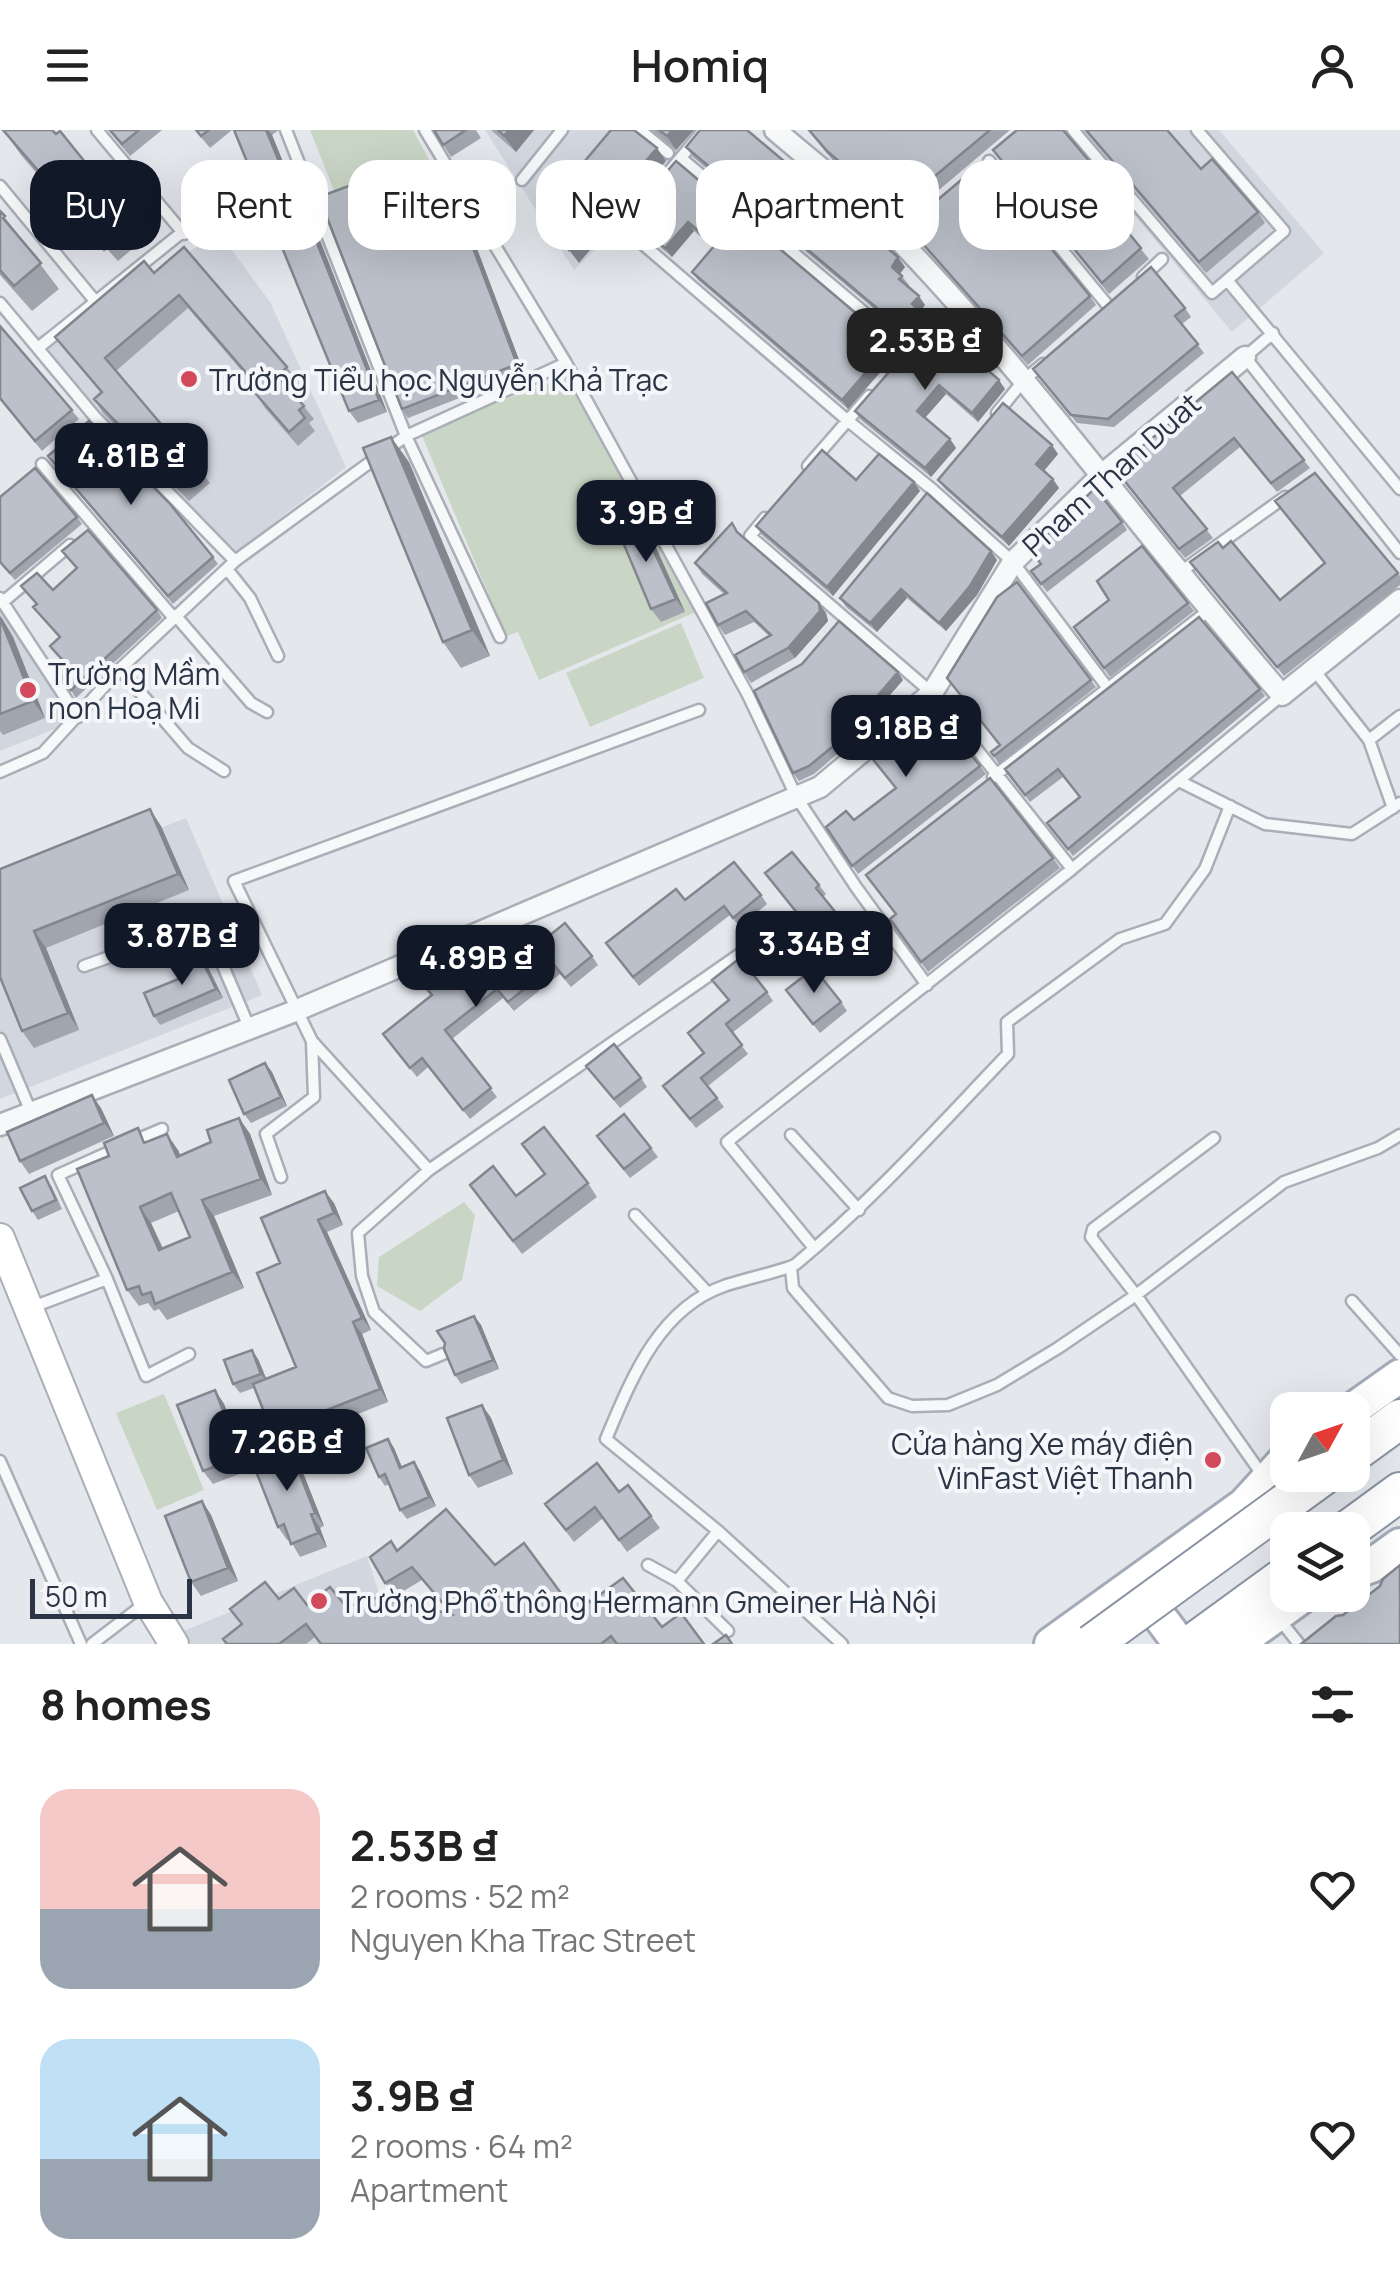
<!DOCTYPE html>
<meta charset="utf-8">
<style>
:root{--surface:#fff;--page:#f6f6f6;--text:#222;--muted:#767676;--accent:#111827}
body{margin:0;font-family:Manrope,sans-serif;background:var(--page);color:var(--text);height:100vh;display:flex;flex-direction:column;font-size:38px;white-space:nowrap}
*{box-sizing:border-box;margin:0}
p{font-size:32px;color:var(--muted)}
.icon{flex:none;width:55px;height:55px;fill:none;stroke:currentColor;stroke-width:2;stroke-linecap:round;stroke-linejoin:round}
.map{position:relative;height:1514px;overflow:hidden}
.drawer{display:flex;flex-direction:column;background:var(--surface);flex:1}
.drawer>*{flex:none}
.hud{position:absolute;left:30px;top:30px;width:1340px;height:90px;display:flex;gap:20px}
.needle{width:65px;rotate:50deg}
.tools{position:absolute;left:1270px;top:1262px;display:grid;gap:20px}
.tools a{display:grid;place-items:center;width:100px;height:100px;border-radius:20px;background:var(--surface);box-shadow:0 10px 40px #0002;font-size:50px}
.scale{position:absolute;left:30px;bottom:25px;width:162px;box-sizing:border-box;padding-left:10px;border:5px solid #2b3445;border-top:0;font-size:28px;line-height:35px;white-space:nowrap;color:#2b3445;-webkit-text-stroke:8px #f4f6f9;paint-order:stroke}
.price{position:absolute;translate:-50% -85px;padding:0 22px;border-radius:20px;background:var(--accent);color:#fff;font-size:32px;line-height:65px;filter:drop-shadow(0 2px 5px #0008)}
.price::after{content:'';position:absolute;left:50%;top:60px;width:30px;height:22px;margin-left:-15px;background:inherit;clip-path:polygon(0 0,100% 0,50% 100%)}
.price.current{background:#222;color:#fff}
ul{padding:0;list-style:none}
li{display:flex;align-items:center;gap:30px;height:250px;padding:0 40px}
li span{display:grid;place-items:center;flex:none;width:280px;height:200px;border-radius:30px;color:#555}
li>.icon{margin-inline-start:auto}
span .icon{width:120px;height:120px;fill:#fffc;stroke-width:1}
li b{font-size:42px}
h2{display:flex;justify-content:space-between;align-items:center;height:120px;padding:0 40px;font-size:42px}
.pill{padding:0 35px;border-radius:30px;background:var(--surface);box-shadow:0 10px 40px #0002;font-size:35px;line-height:90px}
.pill.current{background:var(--accent);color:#fff}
header{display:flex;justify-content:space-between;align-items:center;height:130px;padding:0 40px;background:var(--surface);font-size:45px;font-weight:600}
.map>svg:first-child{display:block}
</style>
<header><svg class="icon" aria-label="menu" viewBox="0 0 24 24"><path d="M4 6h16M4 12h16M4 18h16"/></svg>Homiq<svg class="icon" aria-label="person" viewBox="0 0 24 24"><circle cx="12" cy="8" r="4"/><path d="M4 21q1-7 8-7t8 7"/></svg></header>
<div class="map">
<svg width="1400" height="1514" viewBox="0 0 1400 1514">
<rect width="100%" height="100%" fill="#e4e7ec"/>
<path fill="#d2d6de" d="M485,0H697L610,105L574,140Z
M1063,0H1219L1324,123L1232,202Z
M220,104L270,172L346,337L235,423L106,291L37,207Z
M0,474L39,541L71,578L57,598L0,621Z
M186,688L262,865L0,969V761Z
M367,1426L384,1479L541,1514H186L181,1502Z"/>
<path fill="#c9d6c5" d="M310,0H413L433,37L337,68Z
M565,247L696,482L539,550L518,502L506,506L420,301Z
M681,493L704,548L590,597L566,543Z
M464,1072L475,1085L462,1150L420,1181L377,1156L379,1127Z
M164,1264L204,1360L157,1380L116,1283Z"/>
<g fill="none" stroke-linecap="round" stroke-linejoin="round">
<defs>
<path id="lane" d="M97,0L184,104
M286,0L406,306L500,507
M425,0L566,233L748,565L797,668L856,757L927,855
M640,0L668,23
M704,0L623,97L847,290L933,360L1013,432L1107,557
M1073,0L1212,163L1284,101L1197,0
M681,28L910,221
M989,31L1109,177
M522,50L562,0
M0,56L95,171
M1143,147L1162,129
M1227,150L1400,359
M0,173L95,287L235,431
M929,203L960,176
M1273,203L1245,227L1400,423
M38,218L226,67
M997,283L1024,250L1043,234
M42,334L173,487
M808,336L869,266
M765,388L750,406L932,563L1072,739
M227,439L250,468L278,526
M1179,443L1285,367
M0,468L78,587
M3,472L70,415
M175,485L251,573L267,582
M120,539L188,618L224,641
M1314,540L1369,610L1393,678
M1369,610L1400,586
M0,642L43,623L120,539L235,431L406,306L566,233
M993,647L1208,481
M1179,651L1265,694L1352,704L1400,673
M84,836L171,805L221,831L249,897
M0,909L31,982
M791,1005L859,1080
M1214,1008L1093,1099L1091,1107L1136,1165L1263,1346
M134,1011L162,999
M429,1040L312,911L234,751L699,580
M281,1047L266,1004L314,967L312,912
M635,1085L707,1162
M814,1118L727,1012L1072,739L1282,565
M791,1138L793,1158L888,1268L912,1276L948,1275L997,1255L1058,1218L1136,1165L1284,1052L1378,1018L1400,1005
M107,1149L146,1246L189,1224
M1352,1171L1400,1225
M30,1178L107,1149L58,1045L118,1018
M443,1224L426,1231L374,1182L362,1146L358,1103L429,1040L773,801
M0,1331L81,1514
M648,1435L677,1451L728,1501
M677,1451L718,1401
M1280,1490L1299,1514
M92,1514L147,1472
M842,1514L718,1401L606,1309C631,1250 658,1179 724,1156C737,1151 790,1139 796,1134C873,1070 939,996 1008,924L1007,892L1120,809L1165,794L1205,739L1230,676"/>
<path id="street" d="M775,0C817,36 862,70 900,111C1037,254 1152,416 1282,565L1400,470
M0,995L295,881L820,657L932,563L1013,432L1103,344L1245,227"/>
<path id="secondary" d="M0,1108L148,1472L174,1514"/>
<path id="primary" d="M1352,1280L1400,1246
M1352,1443L1371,1436L1400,1415
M1135,1454L1180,1514
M1051,1514L1244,1375L1288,1327
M1236,1514L1304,1465"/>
<path id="highway" d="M1352,1324L1400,1289
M1348,1400L1400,1362
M1192,1514L1288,1444"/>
</defs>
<use href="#lane" stroke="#a9aeb7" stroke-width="15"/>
<use href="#street" stroke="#a9aeb7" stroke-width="25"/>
<use href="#secondary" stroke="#a9aeb7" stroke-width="32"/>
<use href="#primary" stroke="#a3abb8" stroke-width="38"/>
<use href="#highway" stroke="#8b94a3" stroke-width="42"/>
<use href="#lane" stroke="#f7f8fa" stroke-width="10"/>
<use href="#street" stroke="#f7f8fa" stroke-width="20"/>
<use href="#secondary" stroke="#fff" stroke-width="28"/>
<use href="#primary" stroke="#fff" stroke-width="32"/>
<use href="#highway" stroke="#fff" stroke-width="38"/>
<defs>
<path id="highway-bridge" d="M1092,1514L1324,1345"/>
</defs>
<use href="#highway-bridge" stroke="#8b94a3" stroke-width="42" stroke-linecap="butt"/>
<use href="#highway-bridge" stroke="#fff" stroke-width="38"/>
</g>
<path fill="#a1a5ae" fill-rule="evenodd" d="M3,0L126,83L144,109L118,131L107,119L104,122L21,25Z
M108,0H162L130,26Z
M195,0H232L210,18Z
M234,0H279L272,5L299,71L309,82L387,282L358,293L349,281Z
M434,0H476L481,8L451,27Z
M491,0H534L516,22Z
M652,0H694L676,20Z
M808,0H1010L901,92L859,48L856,50L834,32Z
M1017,0H1065L1114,62L1102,71L1149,129L1109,164L993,20Z
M1084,0H1167L1201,39L1258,82L1265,93L1206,143Z
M686,17L905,137L900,144L909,155L908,156L925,175L920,181L929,192L910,209L693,27Z
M387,53L396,76L448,68L454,82L462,90L471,103L524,243L408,288L402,279Z
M651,60L891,213L898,222L848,279L698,150L692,142L713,117L694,101L672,127L659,116L652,107L673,83L658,69Z
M0,81L59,159L32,181L0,145Z
M907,96L1090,166L1096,175L1028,235Z
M154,143L287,237L297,251L289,258L314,289L309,293L315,301L298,316L265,278L256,264L259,261L188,178L116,241L200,340L210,353L189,371L103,283L94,269L101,263L55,207Z
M1185,178L1191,187L1182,194L1204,223L1114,297L1077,293L1033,239Z
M0,196L79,289L42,321L0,270Z
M910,218L1005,259L978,292L946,264L925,288L950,309L956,318L931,347L861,290L855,281Z
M1232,242L1310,338L1277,362L1240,317L1180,366L1213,408L1185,428L1121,348Z
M1058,324L1044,341L1059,358L1009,416L945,359L938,350Z
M48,326L213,427L218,434L173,474Z
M409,332L490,526L461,538L443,512Z
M856,350L914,352L920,361L833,466L762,405L756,396Z
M0,367L77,387L82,394L15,450L0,433Z
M1275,371L1398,443L1400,446V455L1284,546L1190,432L1223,418L1280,470L1325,433Z
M639,389L649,402L685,482L661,492L651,479Z
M1122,392L1127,400L1047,462L1031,441Z
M740,405L826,483L828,491L795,528L751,553L744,542L769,506L754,492L725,505L718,495L724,464L702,444L695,433Z
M62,421L157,480L162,488L76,568L58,541L66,534L50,516L60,508L39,484L33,477L36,474L21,456L53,460L76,438Z
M997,430L977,465L946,501L907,468L877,502L846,477L840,468Z
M1017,452L1096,557L999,634L991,622L999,615Z
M1109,470L1188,473L1194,481L1110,547L1074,497Z
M0,485L13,507L45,588L3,605L0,601Z
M903,550L842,620L814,644L799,651L793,643Z
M1260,559L1265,566L1073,726L1047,693L1080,668L1063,647L1030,672L1005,639Z
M980,636L986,644L858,744L826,697L854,690Z
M161,696L189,760L46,818L79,900L34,918L22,901L0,739Z
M1053,728L1060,738L928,842L890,789Z
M765,743L819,755L826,764L823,767L867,824L840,846L813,812L810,800Z
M761,765L767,774L740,797L730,785L639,856L612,822L685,770Z
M200,826L207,835L223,868L160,895L154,886L186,846Z
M592,826L598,835L571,857L560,844L514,881L503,868L452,909L497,967L470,989L428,937L417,947L390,913L465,851L519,830Z
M767,862L773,871L732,903L748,924L708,956L724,977L696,998L669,965L703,924L688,903Z
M793,869L841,872L847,881L820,903Z
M265,933L272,942L287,976L251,993L244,984Z
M586,936L641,948L647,957L620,978Z
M101,978L114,1006L29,1044L20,1031Z
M239,988L250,1004L272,1065L214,1086L244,1158L167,1190L159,1179L154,1181L148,1173L139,1176L127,1160L147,1012L178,1020L180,1025L211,1012ZM179,1081L190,1107L163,1118L151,1093Z
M603,1015L651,1018L658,1027L630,1048Z
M588,1053L597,1067L522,1124L470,1055L516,1066Z
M51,1055L62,1079L38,1090L32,1081Z
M334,1073L343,1095L327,1102L371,1200L362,1204L388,1272L318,1300L325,1318L297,1328L324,1396L320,1398L327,1417L300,1427L290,1410H287L278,1397L279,1320L254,1258L240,1263L233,1254L258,1229L266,1248L296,1237L280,1133Z
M474,1186L481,1195L499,1239L461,1254L455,1245Z
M215,1260L224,1274L250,1340L213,1354L203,1341Z
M482,1275L491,1288L513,1344L478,1358L469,1345Z
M388,1309L394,1318L402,1337L414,1332L420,1341L436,1376L407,1389L400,1380L389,1354L385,1356L379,1347Z
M628,1355L660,1398L627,1422L603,1388L574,1412L545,1374L619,1362Z
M202,1371L211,1385L238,1451L201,1466L191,1452Z
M398,1421L495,1435L569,1474L590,1472L704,1514H320L315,1507L306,1514H226L279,1469L307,1475L348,1479L450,1483L422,1450L395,1466L385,1453Z"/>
<path fill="#83868d" d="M266,0H268L272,5L304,84L296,72Z
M509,0H534L516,22L504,6Z
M673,0H694L676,20L667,6Z
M657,18L666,31L579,133L569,120Z
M381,44L387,53L399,86L393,77Z
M442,59L448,68L457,92L451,83Z
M300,70L309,82L387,282L379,270Z
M688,92L694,101L672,127L665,118Z
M464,94L471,103L524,243L517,234Z
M898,127L905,137L898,146L892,137Z
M919,166L925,175L918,184L912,174Z
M891,213L898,222L848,279L842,270Z
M999,250L1005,259L978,292L972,283Z
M939,255L946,264L923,290L917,281Z
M391,307L409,332L490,526L472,500Z
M950,309L956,318L931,347L925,338Z
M1052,315L1058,324L1042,343L1036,334Z
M1053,349L1059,358L1009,416L1002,407Z
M914,352L920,361L833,466L827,457Z
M639,389L649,402L685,482L676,469Z
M991,421L997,430L977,465L946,501L939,493Z
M901,459L907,468L877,502L870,493Z
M819,473L826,483L828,491L795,528L788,518Z
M0,485L13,507L45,588L33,571Z
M898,542L903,550L842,620L837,613Z
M150,679L161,696L189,760L178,744Z
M34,801L46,818L79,900L68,883Z
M200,826L207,835L223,868L216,859Z
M265,933L272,942L287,976L281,967Z
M92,965L101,978L114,1006L104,993Z
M239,988L250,1004L272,1065L261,1049Z
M167,1004L178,1020L188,1043L177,1027Z
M325,1061L334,1073L343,1095L334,1083Z
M202,1070L214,1086L244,1158L232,1142Z
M140,1077L151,1093L170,1136L159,1120Z
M318,1090L327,1102L371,1200L362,1188Z
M474,1186L481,1195L499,1239L493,1230Z
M353,1192L362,1204L388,1272L380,1259Z
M252,1220L258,1229L268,1253L261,1244Z
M215,1260L224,1274L250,1340L241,1327Z
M482,1275L491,1288L513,1344L503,1330Z
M309,1287L318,1300L325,1318L316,1305Z
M388,1309L394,1318L406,1347L400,1338Z
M289,1316L298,1330L324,1396L315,1383Z
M414,1332L420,1341L436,1376L429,1367Z
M202,1371L211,1385L238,1451L228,1438Z
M311,1384L320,1398L327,1417L318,1403Z"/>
<path fill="#bbc0ca" stroke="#83868d" stroke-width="2.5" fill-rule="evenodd" d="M3,0H52L56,4L60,1L126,83L100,106L89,93L86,96Z
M110,0H139L122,14Z
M196,0H209L201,6Z
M234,0H266L296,72L300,70L379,270L349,281Z
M434,0H466L443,15Z
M498,0H509L504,6Z
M611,0H634L657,18L569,120L539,73L551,53L563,57Z
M659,0H673L667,6Z
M700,0H747L898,127L892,137L902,146L899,149L919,166L912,174L922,183L903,200L686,17Z
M809,0H990L893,81L851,37L848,39L827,21Z
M1017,0H1063L1106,51L1094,61L1141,118L1102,153L993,20Z
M1086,0H1167L1201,39L1212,29L1258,82L1199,132Z
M676,31L891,213L842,270L692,142L715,115L688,92L665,118L652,107L675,81L651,60Z
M981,33L1090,166L1022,226L907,96Z
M381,44L393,77L442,59L451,83L456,81L461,95L464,94L517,234L402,279L319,67Z
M0,81L5,86L3,88L41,133L14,156L0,140Z
M184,117L287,237L278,246L304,276L299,280L305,288L289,302L256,264L261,260L179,165L105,228L200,340L179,357L94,269L102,262L55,207L144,131L154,143Z
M1151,137L1185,178L1175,186L1198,214L1108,289L1071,285L1033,239Z
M936,195L999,250L972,283L939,255L917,281L950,309L925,338L855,281L910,218Z
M0,196L72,280L35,311L0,268Z
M1232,242L1304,330L1271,353L1234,308L1173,358L1207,399L1179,419L1115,339Z
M1003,273L1052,315L1036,334L1053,349L1002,407L938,350Z
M89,291L170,374L213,427L168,466L48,326Z
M391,307L472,500L443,512L363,318Z
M822,320L856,350L879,324L914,352L827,457L756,396Z
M35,338L77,387L10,443L0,432V367Z
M1315,343L1398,443L1277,537L1190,432L1218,412L1223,418L1231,411L1280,470L1325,433L1275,371Z
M1095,358L1122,392L1041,454L1031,441L1041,434L1031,421Z
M927,363L991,421L970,456L939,493L901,459L870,493L840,468Z
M639,389L676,469L651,479L617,398Z
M732,393L737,402L819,473L820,481L788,518L744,542L735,525L771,505L746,481L718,495L706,473L727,463L695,433Z
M88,400L157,480L71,560L58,541L66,534L50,516L60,507L33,477L37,474L21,456L37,443L53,460L77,438L62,421Z
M1142,416L1188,473L1104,538L1074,497L1109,470L1097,451Z
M1017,452L1091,550L994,626L991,622L1000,615L947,548L997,467Z
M1199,487L1260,559L1068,719L1047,693L1080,667L1058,639L1025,665L1005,639Z
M0,488L33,571L0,584Z
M839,491L898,542L837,613L809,636L793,643L754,561L802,534Z
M928,571L980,636L852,736L826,697L846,681L854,690L896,658L867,622Z
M990,648L1053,728L921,832L890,789L896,784L866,745Z
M150,679L178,744L34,801L68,883L22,901L0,847V739Z
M792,722L819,755L816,758L861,814L833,837L806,803L810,799L765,743Z
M734,732L761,765L733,788L724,776L633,847L606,813L676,759L685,770Z
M565,793L592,826L565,848L554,835L508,872L497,859L445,900L491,958L463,980L422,928L410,938L383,904L432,865L427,859L454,837L465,851L508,817L519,830Z
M200,826L216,859L154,886L144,863L186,846L181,834Z
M740,828L767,862L726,894L742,915L701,948L717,968L690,989L663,956L704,923L688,903L729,870L712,850Z
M814,838L841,872L813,894L786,860Z
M614,914L641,948L614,969L586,936Z
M265,933L281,967L244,984L229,950Z
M92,965L104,993L20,1031L7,1002Z
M624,984L651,1018L624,1039L597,1006Z
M239,988L261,1049L202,1070L232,1142L155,1174L151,1162L142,1165L139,1156L127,1160L77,1039L109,1026L104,1013L138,998L144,1013L167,1004L177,1027L211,1012L207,1000ZM171,1063L190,1107L159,1120L140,1077Z
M544,997L588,1053L513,1111L470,1055L493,1036L516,1066L545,1044L522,1014Z
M45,1046L56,1070L32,1081L20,1058Z
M325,1061L334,1083L318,1090L362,1188L353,1192L380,1259L309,1287L316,1305L279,1320L253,1254L296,1237L257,1143L280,1133L261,1088Z
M474,1186L493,1230L455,1245L444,1219L445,1213L437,1201Z
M252,1220L261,1244L233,1254L224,1230Z
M215,1260L241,1327L203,1341L177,1275Z
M482,1275L503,1330L469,1345L447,1288Z
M388,1309L400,1338L414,1332L429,1367L400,1380L385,1344L379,1347L366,1318Z
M289,1316L315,1383L311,1384L318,1403L291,1414L284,1394L278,1397L252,1331Z
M597,1333L619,1362L628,1355L651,1386L619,1410L595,1377L566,1400L545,1374Z
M202,1371L228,1438L191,1452L165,1386Z
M446,1379L495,1435L524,1413L569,1474L582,1464L590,1472L623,1448L662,1497L681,1483L704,1514H617L611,1506L601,1514H321L306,1494L279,1514H227L223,1509L242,1494L230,1479L265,1452L279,1469L294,1458L307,1475L330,1457L348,1479L365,1466L452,1484L412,1437L385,1453L370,1427L391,1411L397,1421Z
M1400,1435V1514H1301L1336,1486L1343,1485L1380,1456L1383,1449Z
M726,1505L732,1514H713Z"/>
<g fill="#d1495b" stroke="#f4f6f9" stroke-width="4">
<circle cx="189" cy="249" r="10"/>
<circle cx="28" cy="560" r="10"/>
<circle cx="1213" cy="1330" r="10"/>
<circle cx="319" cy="1471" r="10"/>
</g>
<g text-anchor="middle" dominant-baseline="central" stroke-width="8" stroke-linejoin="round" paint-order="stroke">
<g font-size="30" fill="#2b3445" stroke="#f4f6f9" text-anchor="start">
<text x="209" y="249">Trường Tiểu học Nguyễn Khả Trạc</text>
<text x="48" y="543">Trường Mầm<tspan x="48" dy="34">non Hoạ Mi</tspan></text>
<text x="1193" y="1313" text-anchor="end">Cửa hàng Xe máy điện<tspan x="1193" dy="34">VinFast Việt Thanh</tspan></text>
<text x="339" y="1471">Trường Phổ thông Hermann Gmeiner Hà Nội</text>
</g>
<g font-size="30" fill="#2b3445" stroke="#f4f6f9">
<text transform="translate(1111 344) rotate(-42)">Pham Than Duat</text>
</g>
</g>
</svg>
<div class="tools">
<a><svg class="needle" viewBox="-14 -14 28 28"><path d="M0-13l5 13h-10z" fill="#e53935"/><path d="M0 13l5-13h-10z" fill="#767676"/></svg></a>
<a><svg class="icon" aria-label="layers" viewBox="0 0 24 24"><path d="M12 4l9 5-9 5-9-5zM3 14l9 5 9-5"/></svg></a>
</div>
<div class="scale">50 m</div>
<b class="price current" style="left:925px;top:263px">2.53B ₫</b>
<b class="price" style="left:131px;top:378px">4.81B ₫</b>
<b class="price" style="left:646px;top:435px">3.9B ₫</b>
<b class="price" style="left:906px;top:650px">9.18B ₫</b>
<b class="price" style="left:182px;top:858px">3.87B ₫</b>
<b class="price" style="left:814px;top:866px">3.34B ₫</b>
<b class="price" style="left:476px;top:880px">4.89B ₫</b>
<b class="price" style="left:287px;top:1364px">7.26B ₫</b>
<div class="hud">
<a class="pill current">Buy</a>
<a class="pill">Rent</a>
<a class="pill">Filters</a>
<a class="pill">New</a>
<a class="pill">Apartment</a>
<a class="pill">House</a>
</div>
</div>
<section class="drawer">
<h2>8 homes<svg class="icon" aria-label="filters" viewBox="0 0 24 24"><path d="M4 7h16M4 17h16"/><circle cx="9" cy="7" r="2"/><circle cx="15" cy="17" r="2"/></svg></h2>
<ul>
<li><span style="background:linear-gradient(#f6c9c9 60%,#9aa5b1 0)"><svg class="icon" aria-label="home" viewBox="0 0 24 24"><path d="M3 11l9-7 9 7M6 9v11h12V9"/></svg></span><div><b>2.53B ₫</b><p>2 rooms · 52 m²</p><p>Nguyen Kha Trac Street</p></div><svg class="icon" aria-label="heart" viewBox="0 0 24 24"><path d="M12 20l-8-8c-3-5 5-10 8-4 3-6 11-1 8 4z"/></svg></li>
<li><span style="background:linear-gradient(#bfe0f5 60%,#9aa5b1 0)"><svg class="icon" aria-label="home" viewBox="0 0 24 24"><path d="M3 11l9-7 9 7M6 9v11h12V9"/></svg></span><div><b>3.9B ₫</b><p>2 rooms · 64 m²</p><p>Apartment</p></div><svg class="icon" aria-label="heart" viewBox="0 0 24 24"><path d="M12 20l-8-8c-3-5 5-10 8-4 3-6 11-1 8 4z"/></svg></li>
</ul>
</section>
